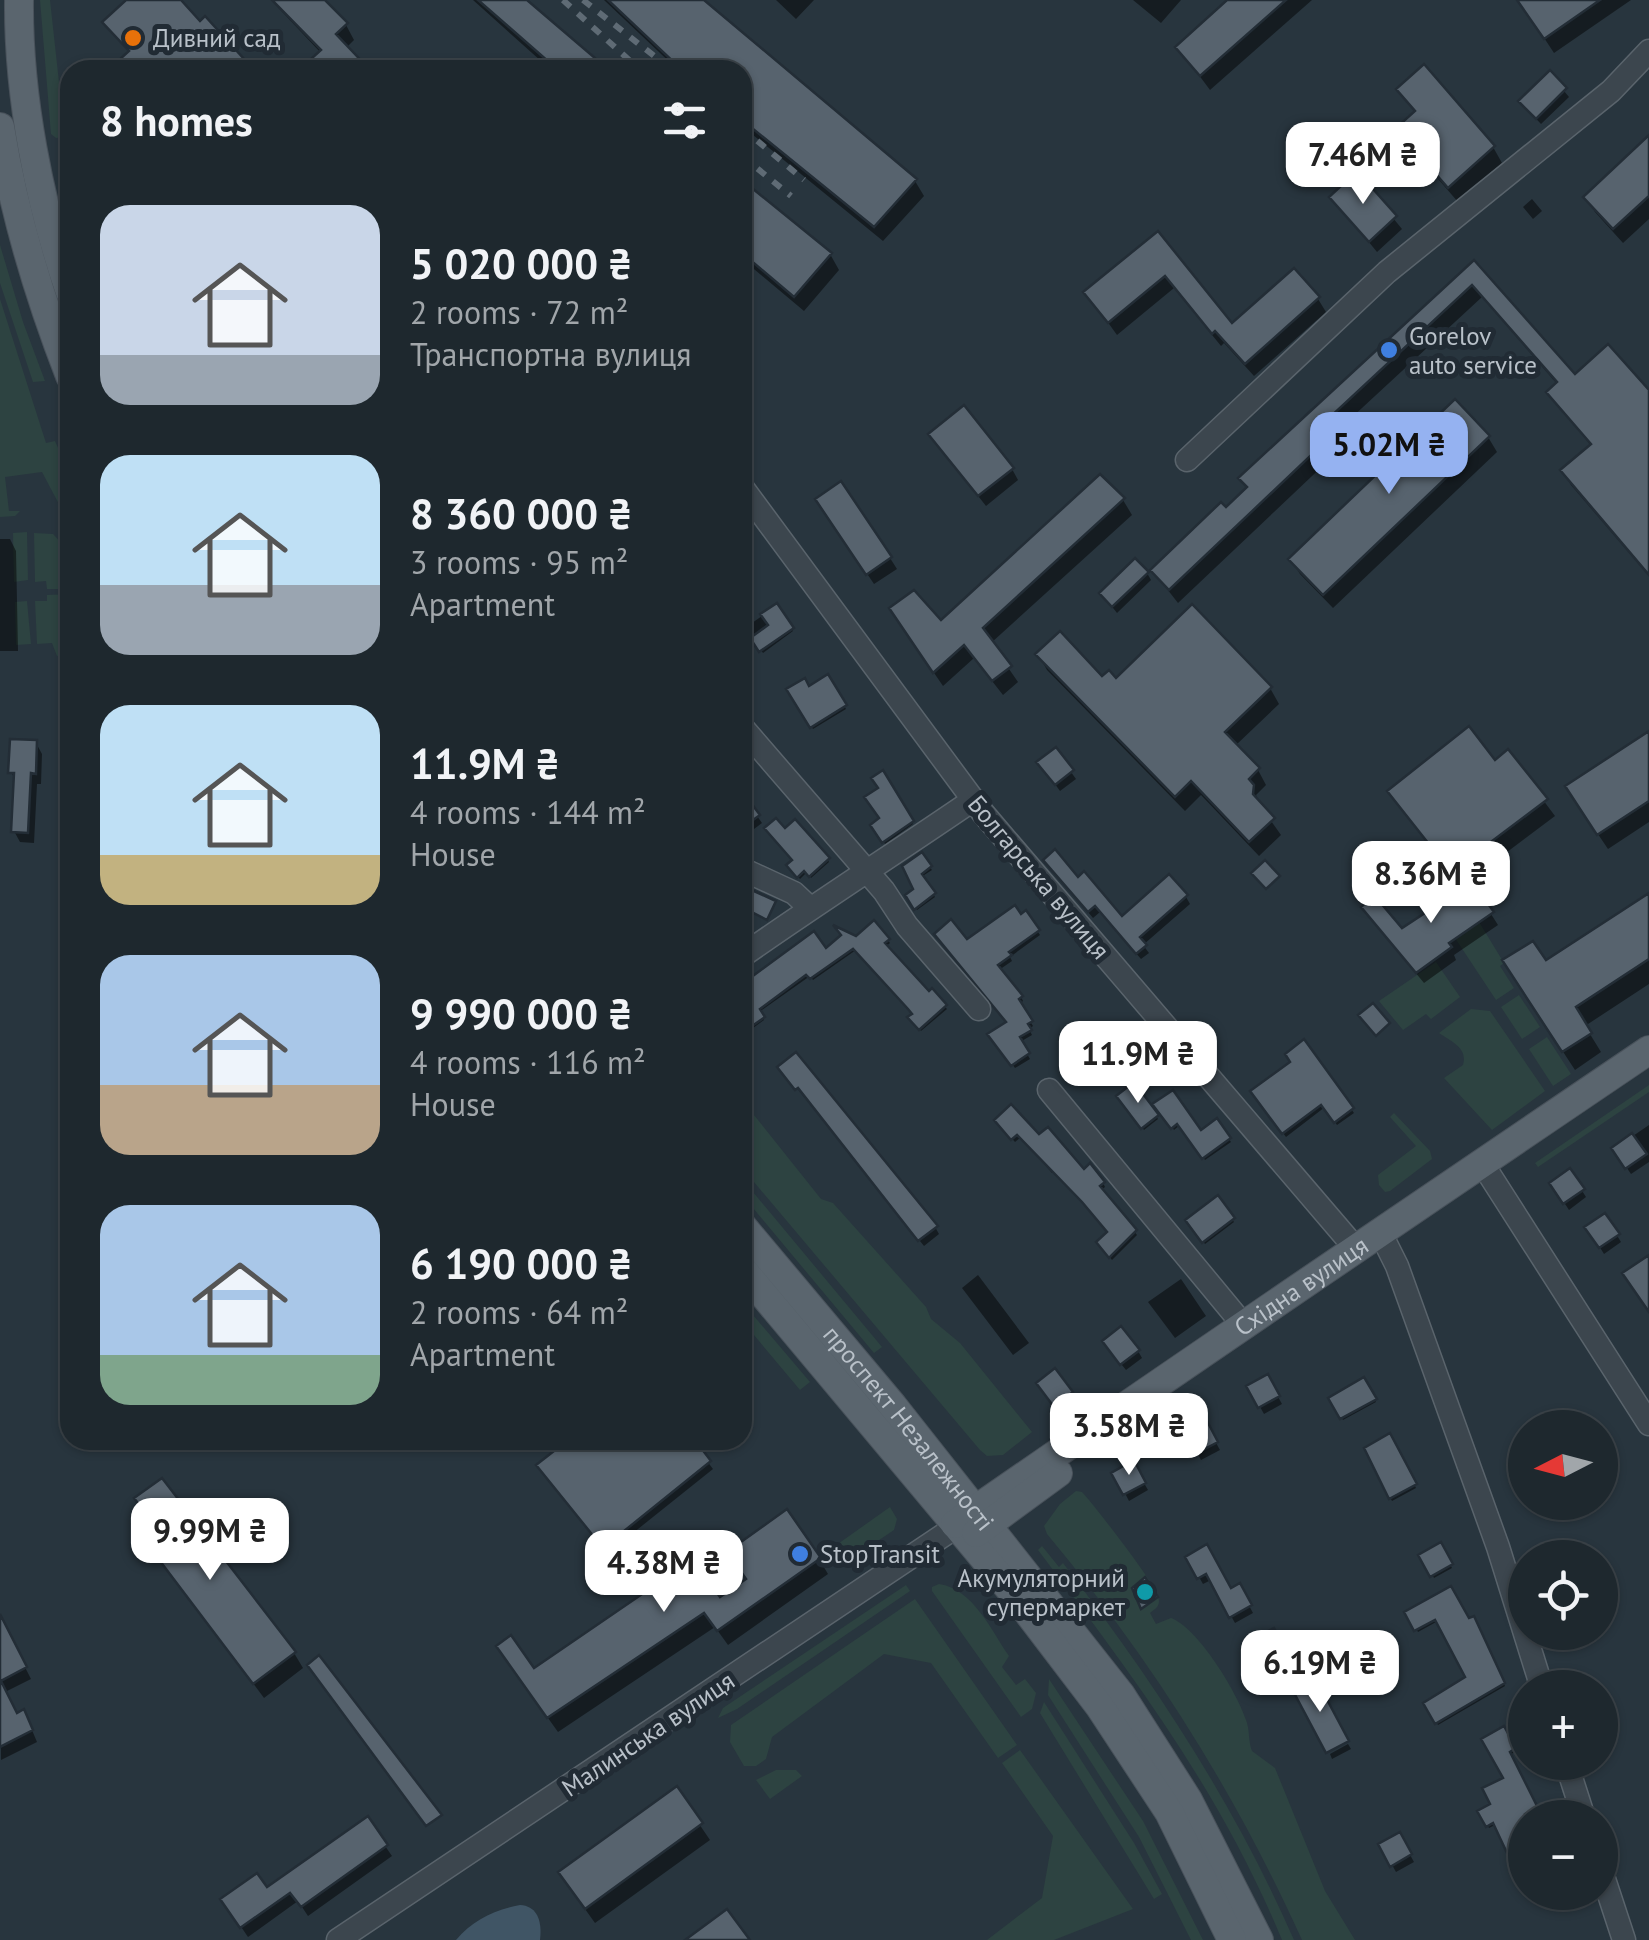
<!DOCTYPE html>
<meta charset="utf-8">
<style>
:root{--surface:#1e282e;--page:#2b343a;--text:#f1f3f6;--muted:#a1a6aa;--line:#3c444a;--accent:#95b2f1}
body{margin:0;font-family:"PT Sans",sans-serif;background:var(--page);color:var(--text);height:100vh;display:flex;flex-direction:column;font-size:38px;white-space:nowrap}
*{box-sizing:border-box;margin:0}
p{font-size:32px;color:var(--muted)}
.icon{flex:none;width:55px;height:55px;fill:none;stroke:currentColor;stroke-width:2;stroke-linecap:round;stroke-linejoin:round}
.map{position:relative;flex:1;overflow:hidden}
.sheet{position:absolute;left:60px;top:60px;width:692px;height:1390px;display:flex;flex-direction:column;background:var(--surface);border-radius:30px;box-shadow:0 2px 8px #0004,0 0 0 2px var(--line)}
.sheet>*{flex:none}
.needle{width:65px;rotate:264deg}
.buttons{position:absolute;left:1508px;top:1410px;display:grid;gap:20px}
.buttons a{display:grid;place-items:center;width:110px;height:110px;border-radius:50%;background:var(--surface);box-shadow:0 2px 8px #0004,0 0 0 2px var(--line);font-size:50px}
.price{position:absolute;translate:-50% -85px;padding:0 22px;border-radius:20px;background:#fff;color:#222;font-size:32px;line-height:65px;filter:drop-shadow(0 2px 5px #0008)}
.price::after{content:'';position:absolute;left:50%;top:60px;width:30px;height:22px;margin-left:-15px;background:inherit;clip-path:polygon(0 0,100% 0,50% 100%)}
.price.active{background:var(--accent);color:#111}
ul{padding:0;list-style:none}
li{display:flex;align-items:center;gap:30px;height:250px;padding:0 40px}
li span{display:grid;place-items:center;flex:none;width:280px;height:200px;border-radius:30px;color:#555}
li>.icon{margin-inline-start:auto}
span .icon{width:120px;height:120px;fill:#fffc;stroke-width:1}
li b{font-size:42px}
h2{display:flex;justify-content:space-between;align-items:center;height:120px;padding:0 40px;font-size:42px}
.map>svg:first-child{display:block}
</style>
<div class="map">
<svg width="1649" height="1940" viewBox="0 0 1649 1940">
<rect width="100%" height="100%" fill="#28353e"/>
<path fill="#2d4341" d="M40,0H50L65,137L56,138L51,134Z
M0,245L23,322L45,381L33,382L0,283Z
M0,299L46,443L55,441L70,474V525L42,472L5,477L9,511H20L15,516L0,517Z
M27,532L28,580L14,582L13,533Z
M34,533L53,534L70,552V589H47L46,581L35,582Z
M70,594V653L57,656L52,643L37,644L35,601H47V595Z
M27,601L31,644L16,645L15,602Z
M1479,922L1504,963L1500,966L1514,988L1496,1000L1455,938Z
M1436,962L1460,997L1431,1019L1426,1014L1403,1030L1379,1001Z
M1519,995L1540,1027L1522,1039L1501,1007Z
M1471,1009L1490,1011L1545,1091L1492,1130L1444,1078L1463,1065C1468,1048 1452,1042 1439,1033Z
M1547,1037L1571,1074L1553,1086L1529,1049Z
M1649,1085V1092L1538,1167L1535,1163Z
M742,1100L821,1199L833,1203L926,1307L931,1319L960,1343L1032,1432L1003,1455L987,1456L980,1450L743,1169Z
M1394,1113L1430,1151L1432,1159L1390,1191L1385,1192L1379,1185L1378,1175L1416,1146L1390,1117Z
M743,1180L882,1347L874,1353L743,1196Z
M742,1302L810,1382L800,1390L743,1322Z
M1076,1491L1082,1492L1089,1500C1101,1515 1159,1587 1159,1601C1159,1607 1155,1609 1150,1613L1156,1624L1171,1618C1198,1628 1237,1692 1246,1720C1250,1730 1248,1741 1252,1751L1275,1768L1325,1891L1355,1940H1302C1234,1790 1151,1659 1047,1534L1044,1526L1060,1504Z
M890,1507L897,1519L894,1530L839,1567L828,1551Z
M1042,1546L1059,1567L1063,1563C1154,1682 1234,1803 1294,1940H1282C1221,1792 1133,1676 1038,1550Z
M939,1584C973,1589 991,1630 1009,1656L1002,1667L1016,1685L1025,1679L1036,1693L1032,1709L1021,1717L932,1591V1587Z
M906,1585L910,1591L737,1709L718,1718L723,1708Z
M915,1599L1017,1745L998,1758L931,1663L884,1654L772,1737L766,1759L756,1766H744L730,1742L731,1725Z
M1049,1679L1143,1821L1203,1940H1191L1139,1837L1048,1695Z
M1044,1702L1134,1843L1162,1894L1154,1899L1040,1713Z
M1020,1750L1133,1909L1054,1940H987L1042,1898L1053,1836L1002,1763Z
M776,1770H796L802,1776L770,1799L756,1780Z"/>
<path fill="#405565" d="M520,1905C539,1906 542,1924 540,1940H456C473,1920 494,1910 520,1905Z"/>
<path fill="#0007" d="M271,0H321L346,25L354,40L346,48L367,70H322L316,58L321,53Z
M473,0H524L608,70H551Z
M604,0H701L915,181L924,196L883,241L742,126V70H678Z
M776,0H814L796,19Z
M1133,0H1181L1161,23Z
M1231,0H1312L1210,90L1178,47Z
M1519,0H1631L1554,53Z
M1550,74L1569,97L1541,124L1526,108Z
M1399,90L1493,147L1502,163L1458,202L1408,144L1399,129L1416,114Z
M1649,138V219L1623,243L1595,212L1586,197Z
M1357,174L1402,229L1377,252L1332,197Z
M742,182L830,254L839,270L804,311L742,259Z
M1532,199L1542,211L1533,219L1523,207Z
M1157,235L1232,327L1318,299L1326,312L1254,376L1224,343L1221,346L1174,288L1117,335L1086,292Z
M1474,263L1574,377L1649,394V576L1571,485L1563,471L1592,447L1549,392L1558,385L1482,297L1322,445L1330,459L1178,603L1153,571L1226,511L1247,489L1241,478Z
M1488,437L1497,452L1333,608L1300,574L1291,559Z
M938,445L1012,469L1018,480L986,506Z
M1100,477L1123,500L1132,515L991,643L1018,682L1003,695L974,658L943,686L900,623L941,624Z
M825,511L890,558L897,569L874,584Z
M0,539H10L16,551L18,651H0Z
M742,550L751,563L742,569Z
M1147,573L1151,580L1117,613L1102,594Z
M776,606L793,631L763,653L745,628Z
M1038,654L1102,680L1270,688L1279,704L1235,746L1258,770L1266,785L1256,795L1261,807L1281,835L1259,856L1201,795L1185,811L1047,670Z
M827,677L846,709L813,729L789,690L808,689Z
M1649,734V822L1608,849L1577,803Z
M36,743L42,754L41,784H37L34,843L20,842L14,831L16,781L11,772Z
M1055,750L1076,779L1060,791L1044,769Z
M1508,753L1555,816L1462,886L1390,792L1495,763Z
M882,773L913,824L885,844L873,825L882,819Z
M742,795L762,823L742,838Z
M921,856L932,870L921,877L935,897L917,910L908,896L916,890Z
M828,860L829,862L811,878L807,872L800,879L789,865Z
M1050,867L1078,880L1122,919L1186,897L1190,904L1143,945L1149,953L1141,959L1100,912L1093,918Z
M1649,896V984L1585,1026L1601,1052L1575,1070L1516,980Z
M1026,914L1040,935L1010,957L1012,961L999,970L1021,997L1023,1001L1019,1004L1033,1026L1029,1029L1032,1035L1020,1042L1030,1059L1015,1068L990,1034L1009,1023L967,943Z
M1491,914L1498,925L1454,955L1456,960L1424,983L1371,919L1402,931Z
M874,924L890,943L885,947L947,1009L921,1031L911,1018L915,1015L856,950L813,980L810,976L759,1012L764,1020L742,1036V986L856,939Z
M1303,1043L1354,1113L1337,1125L1325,1107L1286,1137L1253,1092L1293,1062Z
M780,1067L935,1227L939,1234L924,1246Z
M1134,1086L1158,1119L1144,1130L1119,1097Z
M1156,1105L1201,1133L1217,1122L1231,1142L1205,1160L1180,1125L1174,1130Z
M999,1124L1039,1137L1103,1183L1105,1187L1101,1190L1137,1235L1112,1260L1101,1246L1110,1233L1055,1171L1052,1173L1021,1137L1015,1142Z
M1649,1125V1162L1631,1174L1614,1149Z
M1570,1172L1586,1197L1569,1210L1552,1184Z
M1217,1199L1234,1222L1205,1244L1188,1221Z
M1605,1216L1621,1242L1604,1254L1588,1228Z
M978,1275L1029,1343L1013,1355L962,1288Z
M1181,1279L1206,1316L1175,1338L1148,1302Z
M1109,1349L1138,1351L1142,1358L1126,1370Z
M1267,1377L1282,1404L1264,1414L1249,1387Z
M1363,1380L1376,1402L1343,1420L1331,1399Z
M1043,1390L1071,1393L1075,1400L1060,1412Z
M1205,1423L1220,1450L1201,1460L1187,1433Z
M1390,1437L1416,1488L1392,1501L1381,1481Z
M572,1440H691L713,1469L608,1553L544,1473Z
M1133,1464L1148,1490L1129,1501L1115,1474Z
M135,1525L294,1653L303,1668L264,1698Z
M1440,1546L1452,1568L1434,1578L1422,1556Z
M1188,1558L1230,1591L1239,1587L1253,1613L1235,1623L1211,1580L1203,1584Z
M819,1559L828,1574L728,1645L715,1627L558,1732L508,1662L534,1671L667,1581L719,1601Z
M1407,1613L1475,1621L1505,1686L1438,1725L1426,1704L1468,1678L1438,1621L1418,1632Z
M0,1618L31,1679L5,1692L16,1716L29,1723L37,1742L1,1760Z
M1273,1631L1288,1658L1270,1668L1255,1641Z
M1503,1730L1515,1752L1509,1755L1539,1818H1525V1866L1517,1870L1497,1824L1489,1828L1481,1812L1494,1806L1506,1779Z
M1348,1744L1351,1749L1332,1759L1330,1754Z
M676,1790L710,1840L595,1923L570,1888Z
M367,1820L392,1856L308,1916L298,1901L248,1937L229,1909L266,1891Z
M1399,1835L1414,1862L1396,1872L1381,1845Z"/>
<path fill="#57636e" stroke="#232d36" stroke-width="2.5" d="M126,0H181L200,21L205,16L254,70H108L129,51L102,22Z
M272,0H325L348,23L336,34L370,70H324L312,58L321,50Z
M478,0H527L609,70H558Z
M608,0H704L917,179L874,227L742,120V70H682Z
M1227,0H1286L1200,76L1175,47Z
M1517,0H1600L1544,39Z
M1424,64L1495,146L1448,188L1396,128L1415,111L1396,89Z
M1550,70L1567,88L1536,119L1518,101Z
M1649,135V196L1613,229L1583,197Z
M1357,171L1397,216L1369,242L1329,197Z
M742,180L832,253L794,297L742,253Z
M1158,231L1232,323L1294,268L1320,297L1245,364L1215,331L1212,334L1165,276L1108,323L1083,292Z
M1474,260L1575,374L1608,344L1649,390V575L1560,470L1591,444L1546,392L1557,382L1472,285L1314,432L1324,443L1169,590L1150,570L1221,502L1226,507L1247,487L1238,478Z
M1455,399L1490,436L1323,595L1288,559Z
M964,405L1014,468L978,496L928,434Z
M1100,474L1125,498L983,628L1012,666L992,681L964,645L933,673L889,608L914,590L941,620Z
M841,481L892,557L866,575L815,499Z
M1135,558L1149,572L1112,607L1099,593Z
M777,603L794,628L759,652L750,638L768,625L760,614Z
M1192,604L1272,687L1225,732L1260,768L1249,779L1254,785L1253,794L1275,818L1249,842L1191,781L1175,797L1035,654L1060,631L1102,676L1109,670L1116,678Z
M828,674L847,705L810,728L786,689L805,678L809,686Z
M1469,726L1495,760L1508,749L1548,799L1451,872L1387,791Z
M1649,731V801L1597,835L1565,786Z
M10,739L37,740L36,774L31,773L28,833L11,832L14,773H8Z
M1056,747L1074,770L1055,785L1036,762Z
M883,770L914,821L882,843L870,825L879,818L864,797L878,788L871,778Z
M742,791L760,815L742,828Z
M776,818L785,828L795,819L830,858L809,877L804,871L797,878L786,865L792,860L764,828Z
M1055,849L1078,877L1084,871L1122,916L1169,874L1188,895L1140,937L1147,945L1136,954L1095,906L1088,912L1043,860Z
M922,852L932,866L922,874L936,893L914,910L905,895L913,889L902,866Z
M1265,860L1280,876L1266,889L1251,873Z
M1472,882L1494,912L1449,943L1452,947L1416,973L1361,907L1374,895L1402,928Z
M745,887L776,901L767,920L742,907Z
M1649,893V959L1576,1007L1592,1033L1562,1052L1502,960L1533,941L1546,960Z
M1015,905L1021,914L1026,910L1040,930L1009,952L1012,955L998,965L1023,996L1019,999L1033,1021L1028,1024L1032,1030L1020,1037L1030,1053L1011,1066L987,1034L1006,1022L934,934L951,919L967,939Z
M874,920L890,939L885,943L929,991L932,988L947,1005L919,1030L907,1017L912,1014L908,1009L853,949L810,979L806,975L760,1009L765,1017L742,1033V984L814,931L826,948L841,935L833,925L856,936Z
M1373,1003L1390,1023L1376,1036L1358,1015Z
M1304,1039L1354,1108L1334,1123L1321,1105L1282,1134L1250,1091L1290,1062L1285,1054Z
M796,1052L938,1226L918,1241L798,1088L795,1090L777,1067Z
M1134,1082L1159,1115L1141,1129L1116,1096Z
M1173,1090L1201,1130L1217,1118L1231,1138L1202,1159L1177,1124L1171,1129L1152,1104Z
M1011,1104L1039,1134L1048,1127L1084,1169L1090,1163L1105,1182L1100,1186L1137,1230L1109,1258L1096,1242L1107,1232L1082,1202L1017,1135L1011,1140L994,1120Z
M1632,1133L1647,1154L1625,1169L1611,1148Z
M1570,1168L1585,1189L1563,1204L1549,1183Z
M1218,1195L1235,1218L1202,1243L1185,1220Z
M1605,1213L1620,1234L1599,1248L1584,1227Z
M1649,1255V1312L1622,1273Z
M1121,1326L1140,1350L1120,1365L1102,1341Z
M1055,1368L1073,1392L1054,1407L1036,1383Z
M1268,1374L1280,1396L1258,1408L1246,1386Z
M1364,1377L1377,1399L1340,1419L1328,1398Z
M1206,1419L1218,1442L1195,1454L1183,1432Z
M1390,1433L1417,1484L1389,1499L1364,1448Z
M568,1440H695L711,1461L603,1548L536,1465Z
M1134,1460L1146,1483L1123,1495L1111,1473Z
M162,1478L296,1652L253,1684L132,1524L146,1514L134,1498Z
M787,1509L821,1558L717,1631L704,1613L547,1718L496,1646L511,1635L534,1668L651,1588L648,1583L663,1573L667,1578L694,1560L720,1597L746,1579L727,1552Z
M1441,1542L1453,1564L1430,1577L1418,1555Z
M1207,1544L1231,1588L1240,1583L1252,1605L1229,1618L1206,1574L1197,1579L1185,1557Z
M1145,1577L1158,1597L1141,1609L1132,1588Z
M1451,1586L1469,1618L1474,1616L1505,1683L1435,1724L1423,1703L1465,1677L1435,1620L1414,1631L1404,1612Z
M0,1614L27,1667L1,1681L17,1713L24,1709L33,1730L0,1747Z
M1274,1628L1286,1650L1264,1663L1251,1640Z
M319,1655L442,1815L426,1826L307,1665Z
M1315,1677L1349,1741L1326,1753L1292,1689Z
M1504,1726L1516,1748L1510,1752L1538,1808L1525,1814V1863L1514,1868L1493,1823L1486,1827L1477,1811L1490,1804L1482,1788L1503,1778L1481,1739Z
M677,1786L703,1823L585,1909L558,1872Z
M368,1816L388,1845L301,1907L290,1893L240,1928L220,1899L257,1873L267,1887Z
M1400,1832L1412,1854L1390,1867L1378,1844Z
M727,1909L750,1940H685Z"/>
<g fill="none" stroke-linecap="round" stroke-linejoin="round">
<defs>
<path id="minor" d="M1187,460L1387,272L1611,91L1649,51
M742,487L983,813L1357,1250
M742,727L884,891L907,926L979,1009
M742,869L794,893L810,908
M742,956C819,902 897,852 973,800
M1049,1090L1245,1327
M1482,1163L1649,1424
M1381,1234L1397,1266L1498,1547L1542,1688
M1566,1762L1584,1818
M1600,1867L1624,1940
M338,1940L957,1526"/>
<g id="major">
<path d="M19,0C18,95 39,203 70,292"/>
<path d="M0,127C14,214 38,294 70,376"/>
<path id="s1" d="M742,1226L893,1406L1121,1695L1188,1800L1259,1940"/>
<path d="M742,1269L1014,1594L1100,1707L1169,1812L1232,1940"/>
<path id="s2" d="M955,1524C1185,1364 1417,1207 1649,1050"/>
<path d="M976,1533L1058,1473"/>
</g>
</defs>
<use href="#minor" stroke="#5a646c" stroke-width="25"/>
<use href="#major" stroke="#49525b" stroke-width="30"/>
<use href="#minor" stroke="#3c464e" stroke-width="22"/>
<use href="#major" stroke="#5a656e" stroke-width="28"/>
<path stroke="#5f6b75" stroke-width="6" stroke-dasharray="10 10" stroke-linecap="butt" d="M563,0L640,70
M583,0L672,70
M742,128L804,180
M742,156L791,196"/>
</g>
<circle fill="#e8710a" stroke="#212b34" stroke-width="4" cx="133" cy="38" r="10"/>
<g fill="#3f7fe0" stroke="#212b34" stroke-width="4">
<circle cx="1389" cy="350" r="10"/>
<circle cx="800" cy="1554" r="10"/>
</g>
<circle fill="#0f9aa8" stroke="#212b34" stroke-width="4" cx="1145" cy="1592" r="10"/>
<g text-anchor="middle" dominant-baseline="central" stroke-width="10" stroke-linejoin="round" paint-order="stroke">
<g font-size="25" fill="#b9c1c9" stroke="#212b34" text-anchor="start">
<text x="153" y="38">Дивний сад</text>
<text x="1409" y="336">Gorelov<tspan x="1409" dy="29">auto service</tspan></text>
<text x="820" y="1554">StopTransit</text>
<text x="1125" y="1578" text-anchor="end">Акумуляторний<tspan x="1125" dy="29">супермаркет</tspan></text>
</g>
<g font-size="25" fill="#b9c1c9" stroke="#212b34">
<text transform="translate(1039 877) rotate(50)">Болгарська вулиця</text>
<text stroke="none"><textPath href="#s2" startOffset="420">Східна вулиця</textPath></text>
<text stroke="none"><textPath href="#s1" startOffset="262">проспект Незалежності</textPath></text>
<text transform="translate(648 1734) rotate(-34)">Малинська вулиця</text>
</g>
</g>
</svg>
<div class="buttons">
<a><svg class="needle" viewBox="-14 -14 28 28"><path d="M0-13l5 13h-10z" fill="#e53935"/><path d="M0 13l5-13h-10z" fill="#a1a6aa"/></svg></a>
<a><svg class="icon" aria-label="locate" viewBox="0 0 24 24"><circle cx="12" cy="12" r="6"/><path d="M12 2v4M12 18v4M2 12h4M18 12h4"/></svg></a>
<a>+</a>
<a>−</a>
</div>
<b class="price" style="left:1363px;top:207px">7.46M ₴</b>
<b class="price active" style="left:1389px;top:497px">5.02M ₴</b>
<b class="price" style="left:1431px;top:926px">8.36M ₴</b>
<b class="price" style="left:1138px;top:1106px">11.9M ₴</b>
<b class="price" style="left:1129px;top:1478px">3.58M ₴</b>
<b class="price" style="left:210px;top:1583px">9.99M ₴</b>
<b class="price" style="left:664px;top:1615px">4.38M ₴</b>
<b class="price" style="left:1320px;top:1715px">6.19M ₴</b>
<section class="sheet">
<h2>8 homes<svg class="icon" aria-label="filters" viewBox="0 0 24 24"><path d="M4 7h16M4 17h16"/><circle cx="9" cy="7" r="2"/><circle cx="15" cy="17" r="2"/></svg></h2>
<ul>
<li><span style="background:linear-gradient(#c9d6e8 75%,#9aa5b1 0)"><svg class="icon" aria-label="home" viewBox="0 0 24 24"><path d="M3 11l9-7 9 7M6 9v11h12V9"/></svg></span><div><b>5 020 000 ₴</b><p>2 rooms · 72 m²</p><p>Транспортна вулиця</p></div></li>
<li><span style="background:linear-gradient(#bfe0f5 65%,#9aa5b1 0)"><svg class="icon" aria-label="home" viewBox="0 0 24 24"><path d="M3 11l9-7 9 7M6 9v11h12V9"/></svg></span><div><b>8 360 000 ₴</b><p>3 rooms · 95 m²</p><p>Apartment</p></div></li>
<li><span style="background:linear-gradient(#bfe0f5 75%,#c2b280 0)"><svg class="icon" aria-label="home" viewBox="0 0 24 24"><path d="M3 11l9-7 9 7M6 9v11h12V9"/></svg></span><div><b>11.9M ₴</b><p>4 rooms · 144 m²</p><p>House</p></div></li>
<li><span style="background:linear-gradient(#a9c7e8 65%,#b9a48a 0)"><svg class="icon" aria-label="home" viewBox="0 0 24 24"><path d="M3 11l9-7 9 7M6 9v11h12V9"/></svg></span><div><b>9 990 000 ₴</b><p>4 rooms · 116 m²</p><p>House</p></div></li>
<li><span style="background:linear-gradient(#a9c7e8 75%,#7fa58c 0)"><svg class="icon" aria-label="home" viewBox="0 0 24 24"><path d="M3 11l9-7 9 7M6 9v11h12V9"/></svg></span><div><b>6 190 000 ₴</b><p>2 rooms · 64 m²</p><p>Apartment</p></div></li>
</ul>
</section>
</div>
